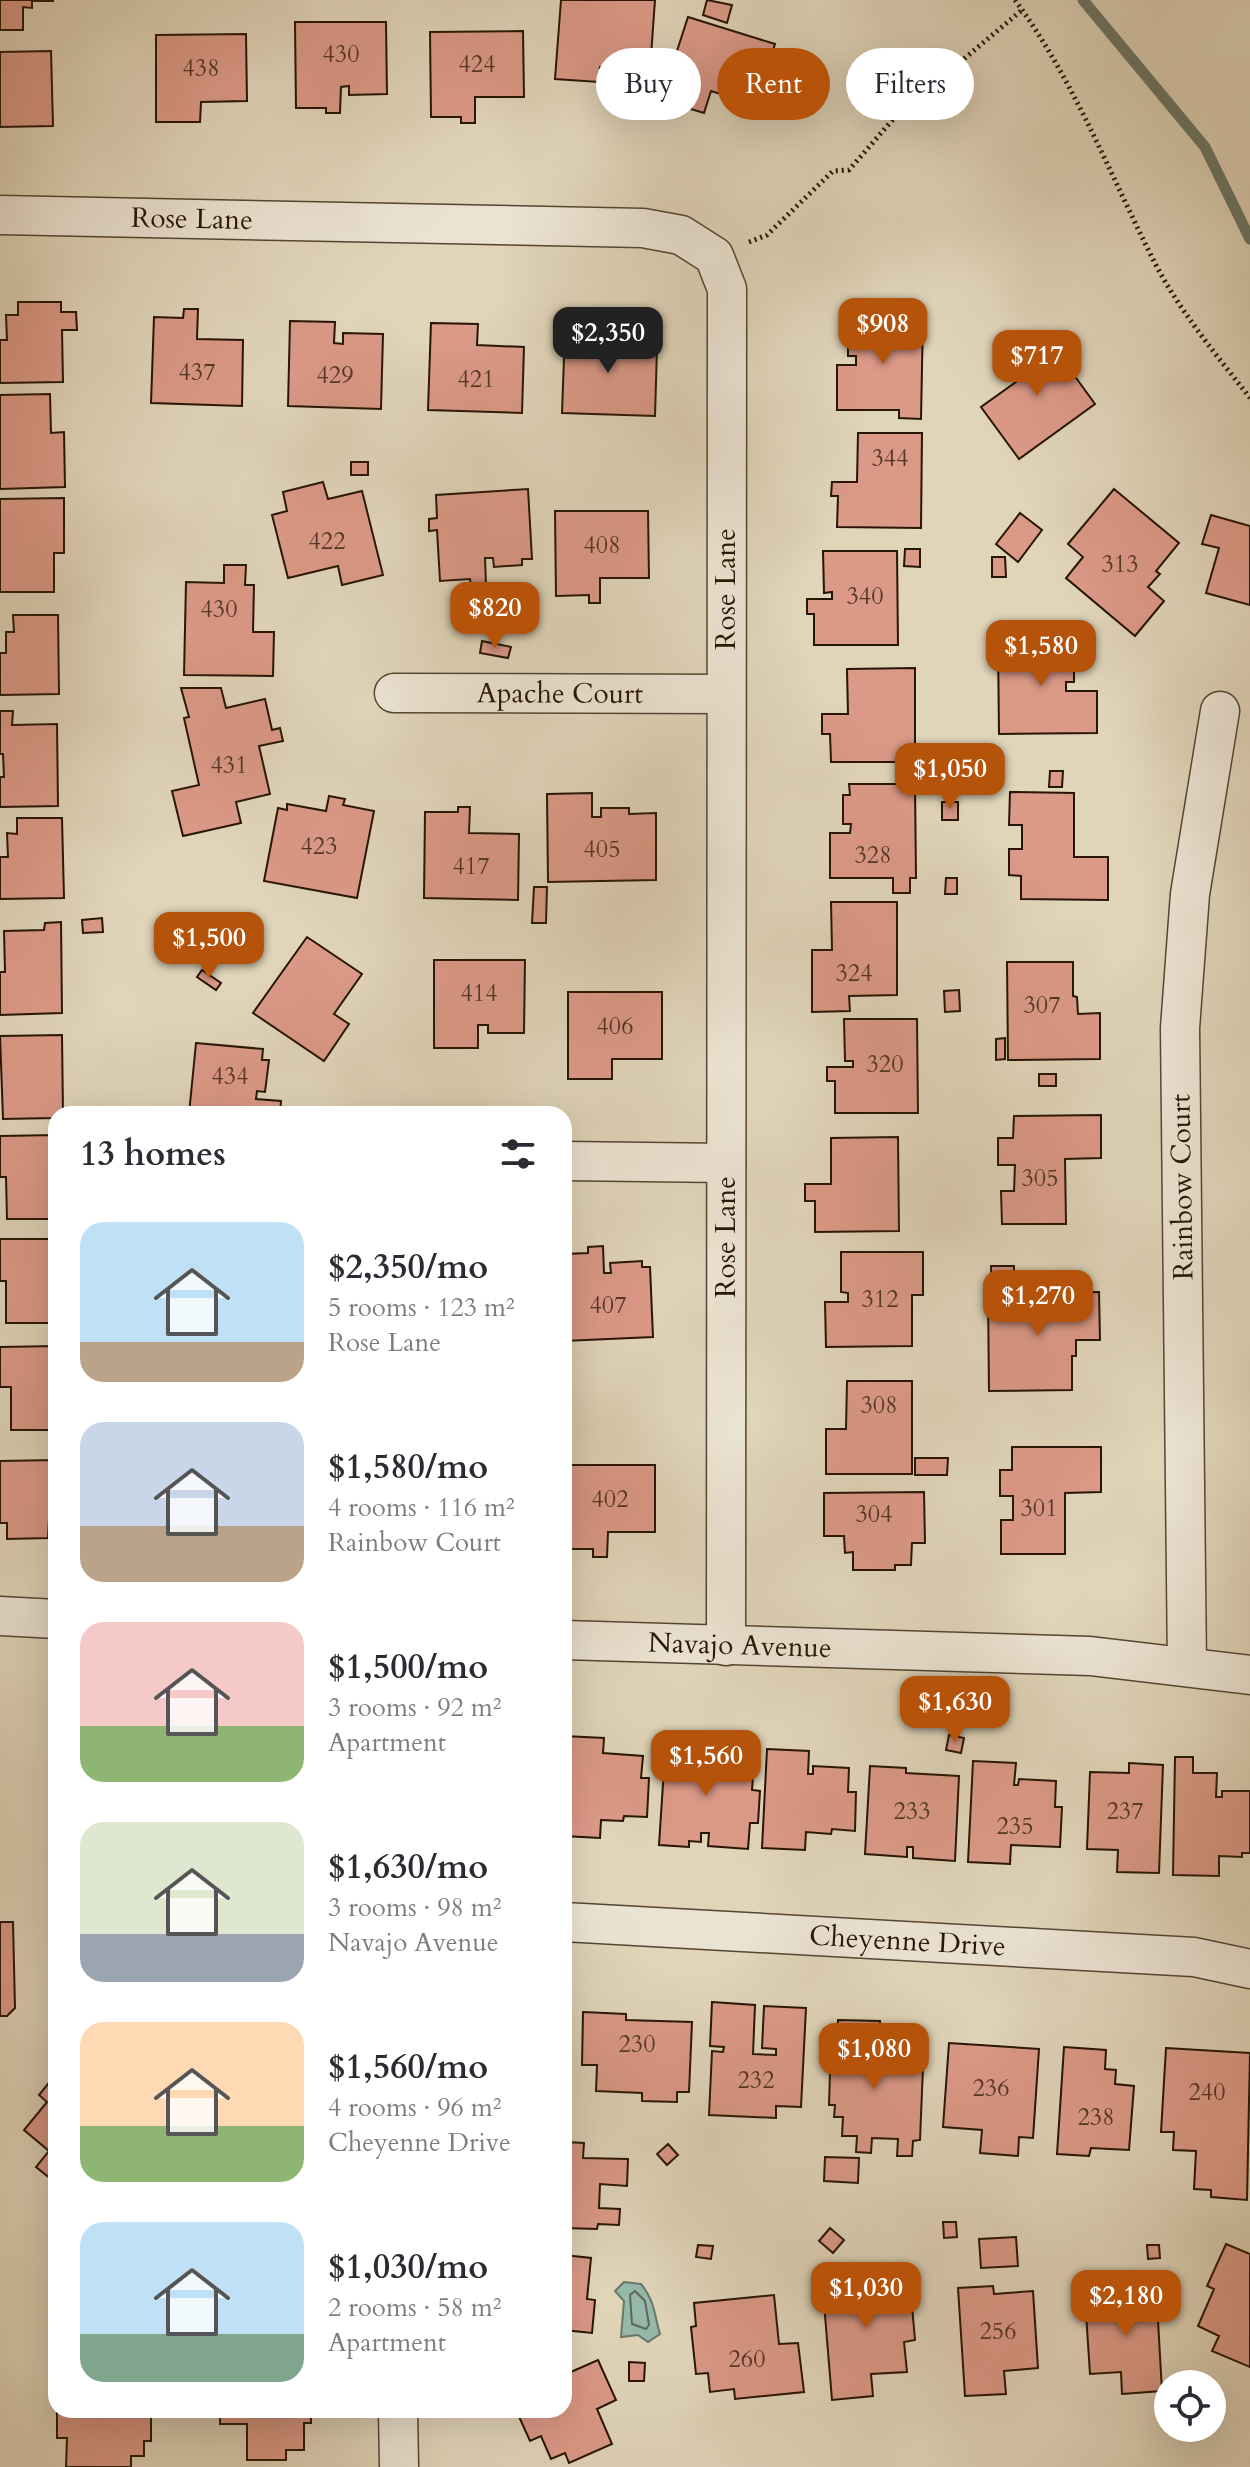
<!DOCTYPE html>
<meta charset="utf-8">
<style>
:root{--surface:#fff;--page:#f7f7f7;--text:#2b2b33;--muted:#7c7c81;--accent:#b45309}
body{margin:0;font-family:Cardo,serif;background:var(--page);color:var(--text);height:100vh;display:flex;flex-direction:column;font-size:30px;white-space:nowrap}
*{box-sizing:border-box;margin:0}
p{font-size:26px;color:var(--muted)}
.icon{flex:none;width:44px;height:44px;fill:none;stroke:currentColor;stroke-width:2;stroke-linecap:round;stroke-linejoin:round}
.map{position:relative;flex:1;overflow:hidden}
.drawer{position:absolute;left:48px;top:1106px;width:524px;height:1312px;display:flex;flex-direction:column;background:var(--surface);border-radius:24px;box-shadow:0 8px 32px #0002}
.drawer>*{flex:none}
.banner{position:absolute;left:596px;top:48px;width:534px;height:72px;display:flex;gap:16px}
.tools{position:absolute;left:1154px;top:2370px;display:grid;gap:16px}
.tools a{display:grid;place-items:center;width:72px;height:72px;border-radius:50%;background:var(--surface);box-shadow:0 8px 32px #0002;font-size:40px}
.price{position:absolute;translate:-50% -68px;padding:0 18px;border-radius:16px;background:var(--accent);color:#fff;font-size:26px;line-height:52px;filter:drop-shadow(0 2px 4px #0008)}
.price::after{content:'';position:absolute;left:50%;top:48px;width:24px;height:18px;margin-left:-12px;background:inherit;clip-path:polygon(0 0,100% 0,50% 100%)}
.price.selected{background:#222;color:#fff}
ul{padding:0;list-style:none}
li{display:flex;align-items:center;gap:24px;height:200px;padding:0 32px}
li span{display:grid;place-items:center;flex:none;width:224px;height:160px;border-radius:24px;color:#555}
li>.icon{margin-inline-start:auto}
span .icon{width:96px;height:96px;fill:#fffc;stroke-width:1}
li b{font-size:34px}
h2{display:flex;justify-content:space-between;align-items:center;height:96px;padding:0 32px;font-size:34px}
.chip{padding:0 28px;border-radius:36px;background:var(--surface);box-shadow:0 8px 32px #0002;font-size:28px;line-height:72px}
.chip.selected{background:var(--accent);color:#fff}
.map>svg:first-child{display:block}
</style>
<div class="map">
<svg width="1250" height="2467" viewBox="0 0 1250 2467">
<rect width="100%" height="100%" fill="#e0d4b9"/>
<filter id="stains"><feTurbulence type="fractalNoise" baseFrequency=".0025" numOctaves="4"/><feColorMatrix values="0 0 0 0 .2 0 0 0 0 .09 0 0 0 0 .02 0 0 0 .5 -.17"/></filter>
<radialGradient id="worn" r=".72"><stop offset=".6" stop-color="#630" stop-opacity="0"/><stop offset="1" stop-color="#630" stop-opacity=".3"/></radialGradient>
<path fill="#95b9aa" stroke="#697768" stroke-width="2" d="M624,2282L641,2284C655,2301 654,2314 660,2334L648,2342L638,2335L621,2337L624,2301L615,2291Z"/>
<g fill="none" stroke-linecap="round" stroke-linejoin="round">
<path stroke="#5e6758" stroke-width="2" d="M635,2291L645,2301L649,2325L646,2329L632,2324L630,2295Z"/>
<path stroke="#697768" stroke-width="11" d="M1083,0L1205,147L1250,239"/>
</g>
<path fill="#db9987" stroke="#271505" stroke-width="2" d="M0,0H53V1H32V8L23,7V30H0Z
M561,0H655L650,70L600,67L599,82L555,79Z
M707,0L732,5L727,23L703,15Z
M688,17L775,44L756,105L711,91L704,113L661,100Z
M295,22H386L387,94L349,95V86L341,87L340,113H326V108H296Z
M523,31L524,97H475V123H461V117H431L430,32Z
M246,34L247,101L201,102L200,122H156V35Z
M51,51L53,126L0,127V52Z
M18,302H61V312H76L77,330H62L63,382L0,383V340H7L6,315H18Z
M184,309H198L197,339L243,340L242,406L151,403L154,317L183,318Z
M848,316L923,317L921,419L899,418V410H837V365H856V356H848Z
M290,321L335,322L334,343L343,344V333L383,334L381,409L288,406Z
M594,322H610L609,349H617V341L649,342L648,349L657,348L655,416L562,413L565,329L593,330Z
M431,323L478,324L477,345L524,347L522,413L428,410Z
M1045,335L1095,404L1019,459L981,407L1020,379L1004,357L1018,346L1022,351Z
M50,394L51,433L64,432L65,487L0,489V395Z
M858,433H922L921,528L837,527L838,496H831L832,482H857Z
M351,462H368V475H351Z
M323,482L328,499L362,491L383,575L342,585L338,566L288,578L272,515L287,511L283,492Z
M528,489L532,559H522V565L494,567L493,558H485L486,585H471L470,579L440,581L437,530L429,531V519L437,518L436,495Z
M1114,489L1179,543L1156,571L1160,574L1148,587L1164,601L1135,636L1066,578L1083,557L1068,544Z
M64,498V553H54V592H0V499Z
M555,511H648L649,578H600V603H589V595L556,596Z
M1020,513L1042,530L1018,562L996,544Z
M1211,515L1250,526V605L1206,593L1219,548L1202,544Z
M905,549H920V567L904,566Z
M823,551H897L898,645H814V614H807V599H832V592L824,593Z
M992,557H1005L1006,577H992Z
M224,565H246L245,585H254L253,632H274L273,676L184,675L186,582L224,583Z
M13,615H58L59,694L0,695V653H6V632H14Z
M1017,625H1040V642H1074V682H1066V691H1097V733L999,734L998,642H1017Z
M482,641L511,647L508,658L480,653Z
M915,668V762H831L830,734H822V714H848L847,669Z
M181,688H221L226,708L265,699L272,730L280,728L283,741L259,746L270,794L236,802L241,823L183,836L172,791L199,785L184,718L189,717Z
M0,711H13L12,725L57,724L58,806L0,807V777H4L3,754H0Z
M1050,771H1063L1062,787H1049Z
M849,784H915L916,878H910V893H893V878H830V833H850L851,824H843V795H850Z
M1010,792L1074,793V857H1108V900L1021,899V876L1009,875V849H1022V825H1009Z
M592,793V817H601V808H629V814L656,813V880L548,882L547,794Z
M329,796L345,799L343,805L374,811L357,898L264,881L278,808L287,810V804L326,811Z
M942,802H958V820H942Z
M458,807H470L469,833L519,834L518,900L424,898L425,812H458Z
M17,818H62L64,898L0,899V857H8L7,833L17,834Z
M946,878H957V894H945Z
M534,887H547L546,923H532Z
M831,902H897V995L849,996L850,1011L812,1012V950H832Z
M102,918L103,932L83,933L82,920Z
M61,922L62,1013L0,1015V972H5L4,931L44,930L45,923Z
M307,937L362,974L334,1014L349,1024L324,1061L253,1013Z
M434,960H525L524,1033H488V1025H478V1048H434Z
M1007,962H1073V996L1077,997L1078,1014L1100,1013V1059L1008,1060Z
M202,970L221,983L216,990L197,977Z
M959,990L960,1011L945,1012L944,991Z
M568,992H662V1059H612V1079H568Z
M844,1019H917L918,1113H835V1081H827V1067H853V1061H845Z
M62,1035L63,1114H56V1118L3,1119L0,1036Z
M1005,1038V1059L996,1060V1039Z
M196,1043L263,1049L262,1060H269L265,1092L257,1091L256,1099L281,1101L280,1114H189Z
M1039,1074H1056V1086H1039Z
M1101,1115V1158L1065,1159L1066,1224H1002L1001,1191H1014L1015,1165H998V1138H1013L1014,1116Z
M56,1135V1219H7L6,1177H0V1136Z
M898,1137L899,1231L815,1232V1201H805V1184H831V1138Z
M0,1239H56V1323H6V1281H0Z
M603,1246L604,1273H611L610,1263L642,1261V1267H650L653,1337L564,1341V1254L588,1253V1247Z
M841,1252H923V1295H912V1346L826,1347L825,1302H848V1293L841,1292Z
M991,1266H1014V1287H992Z
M1026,1271H1067V1291H1026Z
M1099,1292L1100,1340H1076V1356H1072V1390L989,1391L988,1293Z
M56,1346V1430H11V1387H0V1347Z
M847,1381H912V1474H826V1429H846Z
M1012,1447H1101V1492L1065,1493V1554H1001V1520H1013V1496H1000V1470H1012Z
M915,1458H948L947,1475H915Z
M56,1460V1518H49L48,1538L7,1539V1523H0V1461Z
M564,1465H655V1532H608L607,1557H593V1549H564Z
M924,1492L925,1543H912L911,1565H895V1570H853V1552L845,1553L844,1536H824V1493Z
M672,1733L701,1735L699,1759L754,1763L752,1790L760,1791L758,1823H750L748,1849L708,1846L709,1833H701V1842L689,1841V1847L659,1845L665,1753L670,1754Z
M949,1735L964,1738L961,1753L946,1750Z
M564,1736L604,1738L603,1753L643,1756L641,1778H649L647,1817L624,1816L623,1821L601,1820L600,1838L564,1836Z
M767,1749L809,1751L808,1774H813V1766L849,1768L848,1792H856L855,1831L832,1829L831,1834L806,1832L805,1850L762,1848Z
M1175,1757H1193V1773H1217L1216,1797H1222V1791H1250V1853H1242V1857L1219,1856V1876L1173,1875Z
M973,1761L1016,1763L1014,1785H1018L1019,1779L1056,1781L1055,1807H1062L1060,1847L1011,1845L1010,1864L968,1862Z
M1129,1763L1163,1765L1159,1873L1117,1872L1118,1850L1087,1849L1090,1772L1129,1773Z
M870,1766L906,1768V1773L959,1776L955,1861L913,1858V1847H907V1857L865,1854Z
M0,1922H13L15,2008L7,2016H0Z
M712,2002L755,2005L753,2054L776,2055V2049L762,2048L764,2006L806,2008L801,2107L776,2106V2118L709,2115L712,2051L723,2052L724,2047L710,2046Z
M564,2003H570L567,2054H564Z
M583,2012L626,2014V2020L692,2022L689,2092H677V2102L642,2101V2093L596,2091L597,2065H582Z
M838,2020L880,2021L878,2065L923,2067L920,2140L913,2141L912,2156H897L898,2139L872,2138L871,2153L856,2152L857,2136H842L843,2117H834L835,2105H829L830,2073H836Z
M949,2043L1039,2049L1033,2138L1019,2137L1018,2156L980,2153L982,2130L943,2127Z
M1064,2047L1106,2050L1105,2069L1116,2070L1115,2084L1134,2086L1129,2150L1091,2148L1089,2156L1057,2154Z
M1166,2048L1250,2053L1247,2200L1211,2197V2190L1194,2189L1196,2151L1173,2150L1174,2132H1161Z
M56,2074V2183L36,2167L49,2151L24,2130L47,2102L39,2095Z
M564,2137H566V2142L584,2143L583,2158L628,2159L627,2186L600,2184L599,2208L620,2209L619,2225L598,2224L597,2229L564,2228Z
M668,2144L678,2155L667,2165L657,2154Z
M825,2157L859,2158L858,2183L824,2181Z
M943,2222H956L957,2237L944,2238Z
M830,2228L844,2240L833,2253L819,2241Z
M1016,2237L1018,2266L981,2268L979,2239Z
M1226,2244L1250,2254V2367L1212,2351L1219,2336L1198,2326L1214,2289L1207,2286Z
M698,2245L713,2246L711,2259L696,2257Z
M1147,2245H1159L1160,2258L1148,2259Z
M564,2255L591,2258L587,2299L595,2300L592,2333L564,2330Z
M909,2272L915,2340L904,2342L907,2372L871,2374L873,2396L832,2400L822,2279Z
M1156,2285L1162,2391L1122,2394L1121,2372L1090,2374L1085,2298L1126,2296L1125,2286Z
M993,2286L994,2294L1033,2291L1038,2368L1004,2371L1006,2394L965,2396L958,2288Z
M774,2295L779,2344L798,2343L804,2392L735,2399L734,2389L710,2392L708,2373L696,2374L691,2327L696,2326L694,2303Z
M598,2360L616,2400L597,2409L612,2444L569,2463L565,2453L551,2459L541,2436L530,2441L516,2410H564V2375Z
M629,2362L645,2363L644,2381H629Z
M57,2410H151V2441H144V2456H131V2467H66L67,2438H57Z
M220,2410H311V2423H304V2450H286V2460H247V2424H220Z"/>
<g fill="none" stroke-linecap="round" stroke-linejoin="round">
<defs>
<g id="minor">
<path id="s1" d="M0,215L643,228L681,235L714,256L727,289L726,1646"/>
<path id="s2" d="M394,693L726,694"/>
<path d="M564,1161L726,1163"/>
<path d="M0,1616L56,1619"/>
<path id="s3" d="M564,1640L1090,1656L1250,1675"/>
<path d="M1187,1667L1180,1028L1190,894L1220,711"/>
<path id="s4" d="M564,1922L1194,1957L1250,1969"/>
<path d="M398,2410L399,2467"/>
</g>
</defs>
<use href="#minor" stroke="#554532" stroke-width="41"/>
<path stroke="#271505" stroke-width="5" stroke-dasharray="2 4" stroke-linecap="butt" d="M1015,0C1076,83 1111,178 1158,269C1183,315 1218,357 1250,398
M749,242L767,235L833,171L849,170L895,117L1022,10"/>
<use href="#minor" stroke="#ebe3d2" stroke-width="38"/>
</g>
<g text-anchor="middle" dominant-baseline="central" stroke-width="8" stroke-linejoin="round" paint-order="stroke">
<g font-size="24" fill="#543626">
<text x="341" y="54">430</text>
<text x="477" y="64">424</text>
<text x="201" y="68">438</text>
<text x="197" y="372">437</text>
<text x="335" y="375">429</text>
<text x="476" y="379">421</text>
<text x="890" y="458">344</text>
<text x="327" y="541">422</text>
<text x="602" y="545">408</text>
<text x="1120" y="564">313</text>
<text x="865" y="596">340</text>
<text x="219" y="609">430</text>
<text x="229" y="765">431</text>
<text x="319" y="846">423</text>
<text x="602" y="849">405</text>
<text x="873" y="855">328</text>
<text x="471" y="866">417</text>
<text x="854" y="973">324</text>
<text x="479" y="993">414</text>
<text x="1042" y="1005">307</text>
<text x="615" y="1026">406</text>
<text x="885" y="1064">320</text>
<text x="230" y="1076">434</text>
<text x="1040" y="1178">305</text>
<text x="880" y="1299">312</text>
<text x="608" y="1305">407</text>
<text x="879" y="1405">308</text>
<text x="610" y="1499">402</text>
<text x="1039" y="1508">301</text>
<text x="874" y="1514">304</text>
<text x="912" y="1811">233</text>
<text x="1125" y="1811">237</text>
<text x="1015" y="1826">235</text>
<text x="637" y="2044">230</text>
<text x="756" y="2080">232</text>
<text x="991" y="2088">236</text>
<text x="1207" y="2092">240</text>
<text x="1096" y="2117">238</text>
<text x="998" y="2331">256</text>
<text x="747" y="2359">260</text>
</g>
<g font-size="28" fill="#271505" stroke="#ebe3d2">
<text stroke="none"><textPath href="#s1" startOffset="192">Rose Lane</textPath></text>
<text transform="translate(726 589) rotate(-90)">Rose Lane</text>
<text stroke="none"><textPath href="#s2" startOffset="166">Apache Court</textPath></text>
<text transform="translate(1182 1187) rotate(-91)">Rainbow Court</text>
<text transform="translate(726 1237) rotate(-90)">Rose Lane</text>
<text stroke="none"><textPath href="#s3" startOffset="176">Navajo Avenue</textPath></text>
<text stroke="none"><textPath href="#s4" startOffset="344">Cheyenne Drive</textPath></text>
</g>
</g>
<rect width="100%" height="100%" filter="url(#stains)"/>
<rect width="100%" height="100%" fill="url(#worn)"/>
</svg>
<div class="tools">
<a><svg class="icon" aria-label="locate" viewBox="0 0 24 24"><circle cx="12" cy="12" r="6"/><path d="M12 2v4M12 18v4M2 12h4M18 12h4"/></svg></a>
</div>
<b class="price" style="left:883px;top:366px">$908</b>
<b class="price selected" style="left:608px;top:375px">$2,350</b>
<b class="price" style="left:1037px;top:398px">$717</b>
<b class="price" style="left:495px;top:650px">$820</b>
<b class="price" style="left:1041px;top:688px">$1,580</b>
<b class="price" style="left:950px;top:811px">$1,050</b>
<b class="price" style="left:209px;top:980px">$1,500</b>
<b class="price" style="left:1038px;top:1338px">$1,270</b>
<b class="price" style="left:955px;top:1744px">$1,630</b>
<b class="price" style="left:706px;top:1798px">$1,560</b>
<b class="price" style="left:874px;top:2091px">$1,080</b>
<b class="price" style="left:866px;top:2330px">$1,030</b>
<b class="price" style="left:1126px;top:2338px">$2,180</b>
<div class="banner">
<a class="chip">Buy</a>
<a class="chip selected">Rent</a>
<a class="chip">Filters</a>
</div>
<section class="drawer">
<h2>13 homes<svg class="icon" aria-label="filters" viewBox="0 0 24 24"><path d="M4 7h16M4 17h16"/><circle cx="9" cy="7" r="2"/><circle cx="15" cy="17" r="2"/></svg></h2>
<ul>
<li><span style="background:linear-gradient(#bfe0f5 75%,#b9a48a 0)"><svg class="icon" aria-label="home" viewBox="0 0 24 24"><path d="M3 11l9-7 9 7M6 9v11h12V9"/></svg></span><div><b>$2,350/mo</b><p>5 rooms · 123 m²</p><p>Rose Lane</p></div></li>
<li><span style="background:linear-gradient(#c9d6e8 65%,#b9a48a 0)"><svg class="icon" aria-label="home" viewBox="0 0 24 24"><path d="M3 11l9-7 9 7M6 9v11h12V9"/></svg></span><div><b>$1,580/mo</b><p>4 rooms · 116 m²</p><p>Rainbow Court</p></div></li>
<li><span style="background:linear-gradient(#f6c9c9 65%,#8fb573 0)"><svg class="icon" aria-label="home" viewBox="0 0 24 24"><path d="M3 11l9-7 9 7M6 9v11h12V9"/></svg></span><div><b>$1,500/mo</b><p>3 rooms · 92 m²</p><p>Apartment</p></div></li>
<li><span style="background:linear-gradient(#dfe7d0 70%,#9aa5b1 0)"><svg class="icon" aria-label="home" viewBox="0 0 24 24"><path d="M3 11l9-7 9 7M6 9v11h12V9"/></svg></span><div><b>$1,630/mo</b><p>3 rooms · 98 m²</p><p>Navajo Avenue</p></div></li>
<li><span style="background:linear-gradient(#ffd9b3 65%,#8fb573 0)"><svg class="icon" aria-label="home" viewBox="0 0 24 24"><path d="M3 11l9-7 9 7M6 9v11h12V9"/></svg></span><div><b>$1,560/mo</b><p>4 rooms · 96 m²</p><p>Cheyenne Drive</p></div></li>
<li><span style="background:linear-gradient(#bfe0f5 70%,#7fa58c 0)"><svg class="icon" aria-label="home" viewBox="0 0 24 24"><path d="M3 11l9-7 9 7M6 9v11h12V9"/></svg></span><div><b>$1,030/mo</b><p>2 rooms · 58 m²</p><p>Apartment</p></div></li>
</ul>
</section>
</div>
